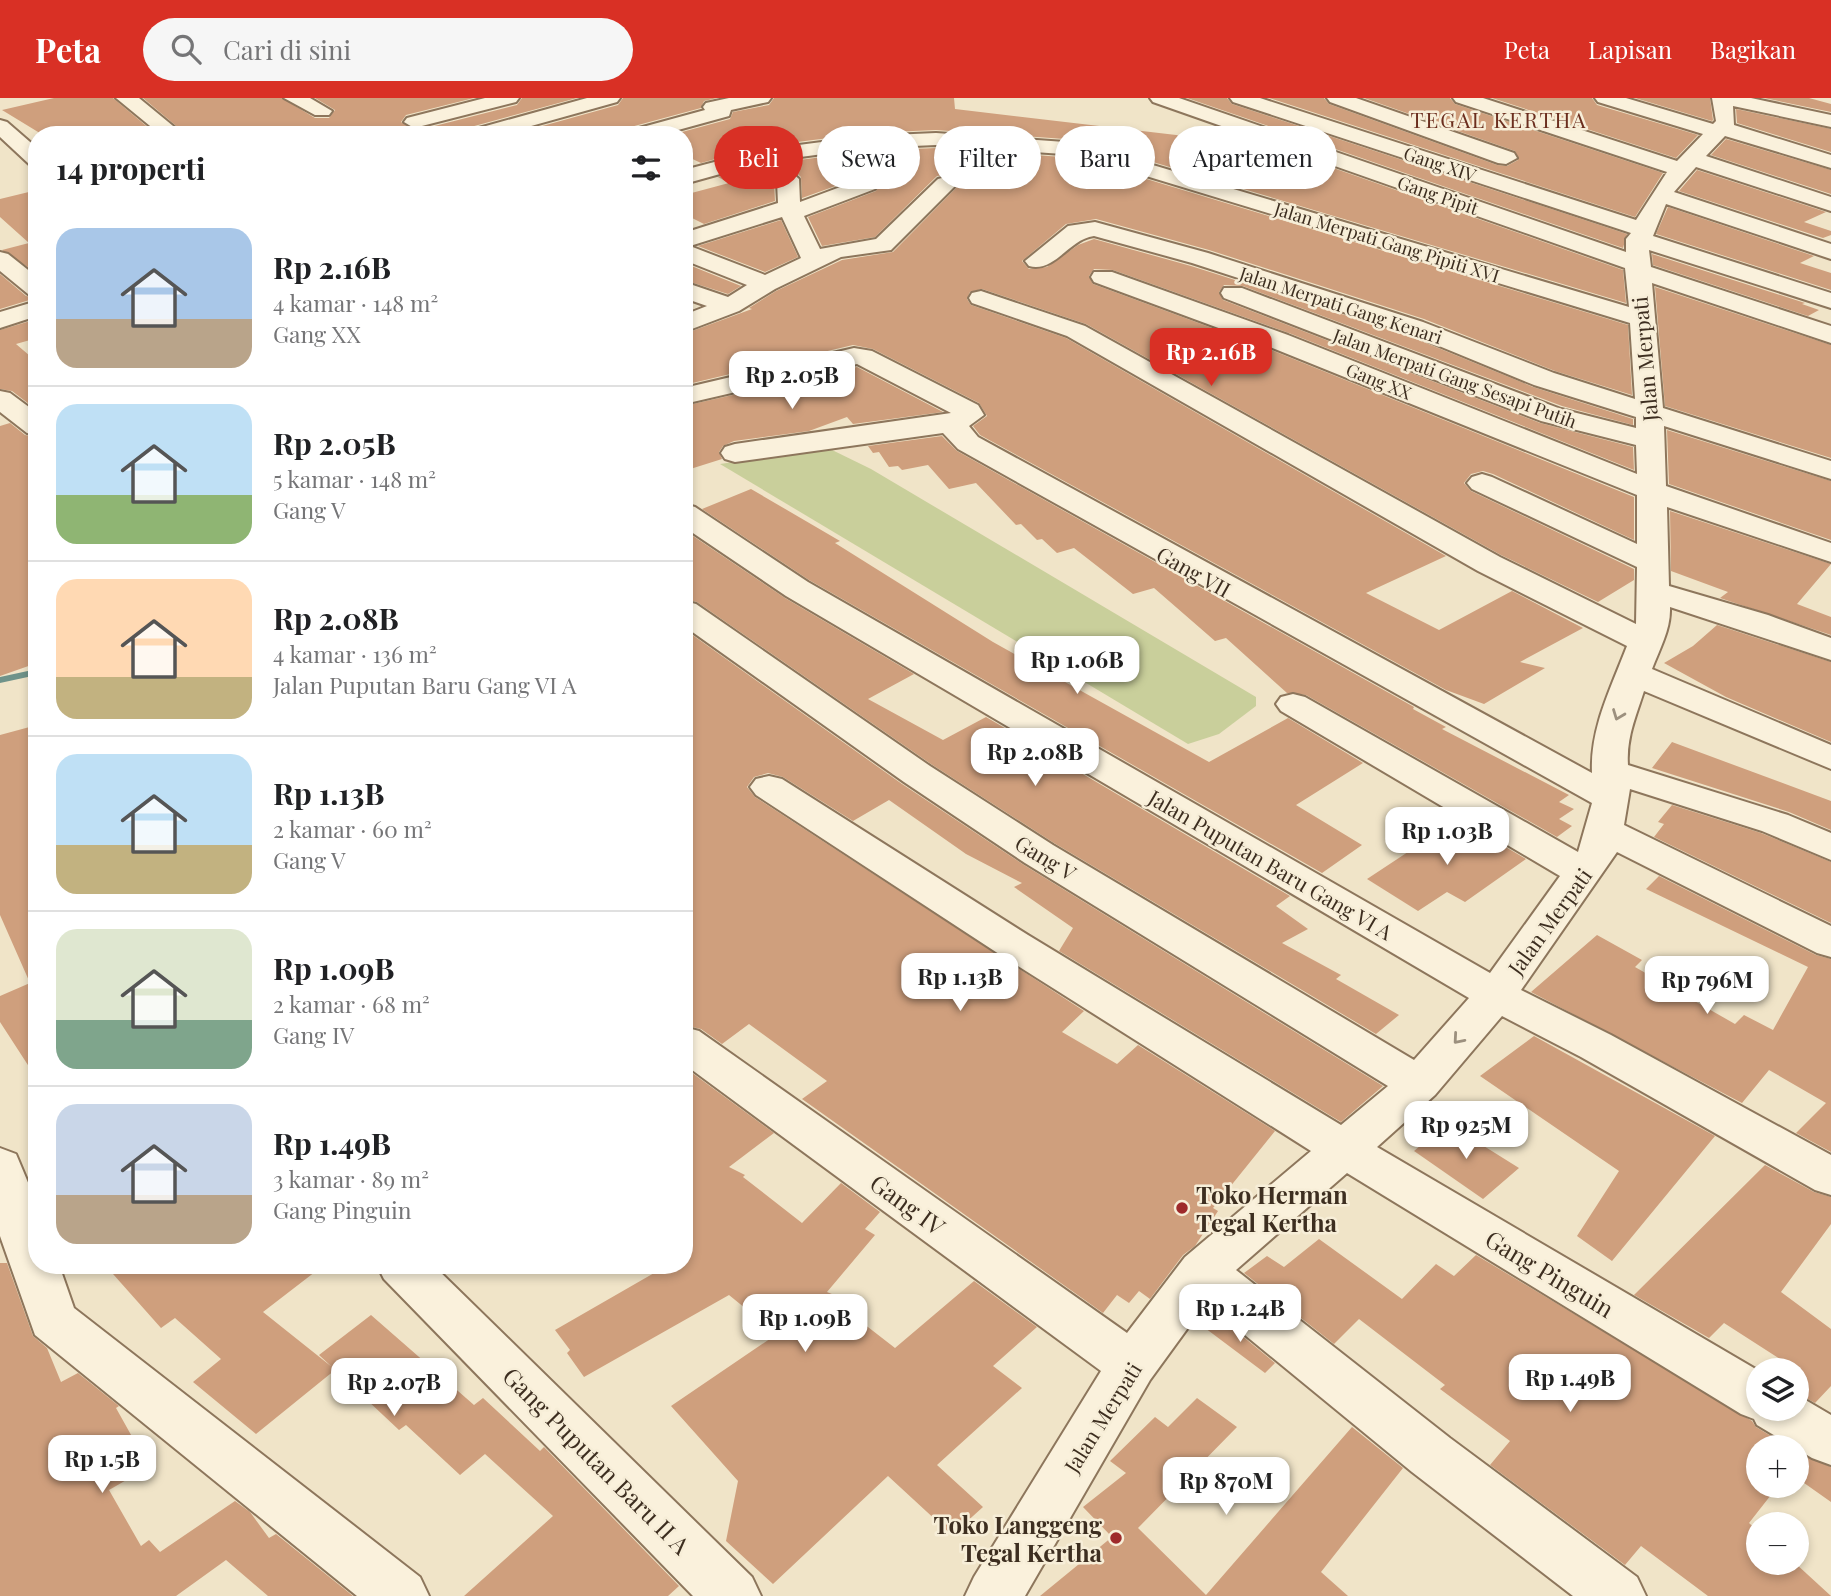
<!DOCTYPE html>
<html lang="id">
<meta charset="utf-8">
<style>
:root{--surface:#fff;--page:#f6f6f6;--text:#202124;--muted:#757577;--line:#e0e0e0;--accent:#d93025}
body{margin:0;font-family:"Playfair Display",serif;background:var(--page);color:var(--text);height:100vh;display:flex;flex-direction:column;font-size:26px;white-space:nowrap}
*{box-sizing:border-box;margin:0}
p{font-size:23px;color:var(--muted)}
.icon{flex:none;width:38px;height:38px;fill:none;stroke:currentColor;stroke-width:2;stroke-linecap:round;stroke-linejoin:round}
.map{position:relative;flex:1;overflow:hidden}
.side{position:absolute;left:28px;top:28px;width:665px;height:1148px;display:flex;flex-direction:column;background:var(--surface);border-radius:28px;box-shadow:0 4px 10px #0003}
.side>*{flex:none}
.top-card{position:absolute;left:714px;top:28px;width:665px;height:63px;display:flex;gap:14px}
.tools{position:absolute;left:1746px;top:1260px;display:grid;gap:14px}
.tools a{display:grid;place-items:center;width:63px;height:63px;border-radius:50%;background:var(--surface);box-shadow:0 4px 10px #0003;font-size:35px}
.price{position:absolute;translate:-50% -60px;padding:0 16px;border-radius:14px;background:#fff;color:#222;font-size:23px;line-height:46px;filter:drop-shadow(0 2px 4px #0008)}
.price::after{content:'';position:absolute;left:50%;top:42px;width:21px;height:16px;margin-left:-10px;background:inherit;clip-path:polygon(0 0,100% 0,50% 100%)}
.price.selected{background:var(--accent);color:#fff}
ul{padding:0;list-style:none}
li{display:flex;align-items:center;gap:21px;height:175px;padding:0 28px}
li+li{border-top:2px solid var(--line)}
li span{display:grid;place-items:center;flex:none;width:196px;height:140px;border-radius:21px;color:#555}
li>.icon{margin-inline-start:auto}
span .icon{width:84px;height:84px;fill:#fffc;stroke-width:1}
li b{font-size:30px}
h2{display:flex;justify-content:space-between;align-items:center;height:84px;padding:0 28px;font-size:30px}
.pill{padding:0 24px;border-radius:32px;background:var(--surface);box-shadow:0 4px 10px #0003;font-size:24px;line-height:63px}
.pill.selected{background:var(--accent);color:#fff}
header{display:flex;align-items:center;gap:42px;box-sizing:border-box;height:98px;padding:0 35px;background:var(--accent);color:#fff}
header strong{font-size:33px}
nav{display:flex;gap:38px;margin-inline-start:auto;font-size:24px}
.search{width:490px;height:63px;background:var(--page);display:flex;align-items:center;gap:18px;box-sizing:border-box;padding:0 24px;border-radius:38px;color:var(--muted);font-size:26px}
.map>svg:first-child{display:block}
</style>
<header>
<strong>Peta</strong>
<div class="search"><svg class="icon" aria-label="search" viewBox="0 0 24 24"><circle cx="10" cy="10" r="6"/><path d="M15 15l6 6"/></svg>Cari di sini</div>
<nav><a>Peta</a><a>Lapisan</a><a>Bagikan</a></nav>
</header>
<div class="map">
<svg width="1831" height="1498" viewBox="0 0 1831 1498">
<rect width="100%" height="100%" fill="#f0e4c8"/>
<path fill="#c9cf9b" d="M828,350L871,371L1256,599V608L1219,636L1188,646L720,366Z"/>
<g fill="none" stroke-linecap="round" stroke-linejoin="round">
<path fill="#6f938a" fill-rule="evenodd" d="M37,571V577L0,585V579Z"/>
</g>
<path fill="#cf9f7d" d="M54,0H113L157,37H43L2,12Z
M143,0H282L315,20H329L335,12L315,0H474L406,17L401,24L415,33L517,7L522,0H577L467,30L463,37H187Z
M623,0H717L704,3L701,10L627,30L623,37H510L618,7Z
M774,0H954L955,11L1253,46L1254,42L1623,172L1626,205L1079,42L936,32L868,35L759,49L701,65L684,57V37H671L730,21L733,14L769,7Z
M1187,0H1227L1232,6L1627,136L1623,150Z
M1269,0H1324L1329,6L1497,67L1507,68L1518,62L1515,53L1364,0H1450L1455,6L1663,75L1635,119Z
M1492,0H1592L1597,7L1698,37L1676,60Z
M1635,0H1710L1713,22L1712,23Z
M1764,0H1809L1831,6V14Z
M1736,11L1831,31V54L1737,25Z
M1726,41L1831,72V96L1711,57Z
M936,50L1077,60L1628,227L1632,297L1555,273L1424,221L1209,152L1096,121L1066,126L1022,163L1029,171L1047,169L1078,147L1094,141L1191,168L1404,236L1533,289L1633,321V327L1562,308L1243,188L1224,187L1219,194L1223,202L1540,325L1633,349L1634,372L1289,235L1113,172L1094,171L1089,178L1093,186L1269,251L1634,399V442L1493,376L1483,373L1471,376L1464,385L1471,393L1634,471V482L1598,504L1501,457L1086,226L982,191L970,194L967,201L971,207L1066,240L1446,458L1366,495L1439,532L1512,493L1583,530L1520,564L1545,570L1484,606L1446,592L980,337L973,328L987,318L979,305L873,251L853,247L684,287V236L752,211L749,210L776,193L842,162L893,154L960,86L947,77L937,78L875,139L822,148L808,119L876,93L881,85L866,77L802,100L801,79L784,64L868,53Z
M755,69L774,84L775,103L704,126L684,116V97L729,85L718,79Z
M1697,72L1826,114L1804,124L1831,133V137L1823,140L1679,93Z
M37,92V175L2,152L29,145L0,119V101Z
M1668,109L1814,158L1800,165L1831,175V192L1656,136Z
M781,122L798,159L765,174L698,148Z
M1652,156L1805,205L1802,206L1819,212L1808,218L1653,167Z
M684,165L741,188L728,196L684,182Z
M0,176L26,198L36,200L0,211Z
M1655,189L1831,247V360L1665,308Z
M37,221V240L16,246L37,264V312L12,293L0,291V232Z
M857,269L943,314L853,326L847,319L809,333L734,343L723,348L719,354L722,361L684,373V308Z
M10,325L25,337L37,340V565L0,578V328Z
M1667,332L1831,383V442L1669,386Z
M942,338L957,353L1414,609L1413,611L1446,629L1442,631L1569,697L1559,704L1574,711L1559,721L1572,728L1557,739L1306,597L1287,595L1226,540L1215,543L1154,490L1133,496L1074,450L1057,455L1042,441L1037,442L1021,426L1016,427L976,385L949,391L928,367L902,372L898,368L889,369L879,354L873,355L868,348Z
M751,391L840,443L835,445L993,544L1209,664L1288,620L1363,665L1296,707L1362,747L1322,775L809,482L702,411Z
M1670,413L1831,466L1797,506L1831,519V537L1720,500L1728,494L1671,473Z
M684,432L785,500L914,576L868,601L943,642L986,619L1290,798L1276,808L1308,831L1282,845L1341,877L1336,881L1399,917L1376,936L1054,745L931,666L697,504L684,501Z
M1717,527L1831,564V644L1726,599L1664,565L1693,548Z
M684,531L902,686L1024,767L1383,988L1341,1024L1059,853L1073,830L1014,789L1022,785L966,756L889,702L853,723L783,679L768,675L754,679L747,689L755,699L1084,913L1062,934L1117,966L1138,947L1275,1033L1213,1110L1218,1113L1195,1148L1183,1157L1150,1201L1139,1193L1129,1205L1117,1197L1103,1215L802,1001L827,983L749,926L722,946L701,931L684,927Z
M37,627V981L0,924V898L30,885L0,817V637Z
M1672,644L1831,703V732L1789,714L1652,670Z
M1672,707L1761,735L1831,764V825L1654,739L1664,726L1658,724Z
M1458,721L1526,761L1465,804L1447,794L1418,813L1367,781Z
M1659,778L1816,857L1831,861V1054L1796,1035L1826,1005L1769,972L1742,1005L1531,894L1597,837L1642,862L1635,869L1735,926L1744,917L1773,932L1808,869L1646,791Z
M1534,938L1715,1038L1612,1163L1577,1138L1619,1073L1480,978Z
M684,969L774,1035L729,1069L745,1077L743,1079L802,1125L841,1085L880,1114L865,1131L875,1137L827,1194L851,1204L846,1212L895,1250L974,1183L1037,1229L993,1268L1022,1290L937,1367L983,1409L952,1437L888,1378L773,1486L726,1443L738,1383L671,1308L777,1236L729,1197L584,1279L567,1255L570,1252L555,1232L668,1167H684Z
M1447,1025L1519,1070L1483,1101L1414,1053Z
M1765,1067L1814,1094L1831,1099V1126L1781,1194L1831,1231V1288L1815,1305L1797,1295V1272L1724,1225L1709,1240L1634,1197Z
M1319,1141L1402,1201L1436,1166L1454,1178L1476,1157L1752,1323L1756,1329L1789,1349H1759V1388H1778L1749,1425L1759,1434V1465H1795L1831,1498H1708L1641,1448L1625,1467L1490,1367L1510,1343L1440,1291L1445,1287L1359,1221L1334,1246L1244,1175L1267,1158L1284,1169Z
M0,1165H7L33,1238L47,1250L61,1284L78,1275L119,1308L116,1310L149,1369L109,1392L141,1448L149,1442L160,1454L235,1403L250,1414L269,1440L276,1436L353,1498H268L226,1462L176,1498H0Z
M105,1167H324L263,1214L332,1269L319,1257L371,1217L474,1307L483,1300L540,1353L544,1349L679,1488L668,1498H464L553,1418L485,1356L460,1377L406,1327L399,1332L335,1272L256,1336L193,1284L221,1261L175,1220L161,1230Z
M1218,1218L1275,1265L1265,1275L1205,1230Z
M1197,1300L1237,1329L1138,1430L1206,1497L1352,1329L1403,1370L1321,1474L1348,1498H1040L1112,1439L1083,1409L1126,1375L1110,1363L1155,1319L1168,1329Z
M1797,1354L1831,1369V1404L1797,1380Z"/>
<g fill="none" stroke-linecap="round" stroke-linejoin="round">
<defs>
<path id="minor" d="M116,0H139L184,37H161Z
M284,0H310L332,13L329,17H315Z
M485,0H519L516,4L414,30L404,24L407,20Z
M587,0H620L617,4L499,37H465L468,33Z
M729,0H771L768,4L731,12L729,18L660,37H625L628,33L705,12L703,9L706,5Z
M1150,0H1179L1626,154V141L1631,135L1233,4L1230,0H1260L1636,122L1667,74L1456,4L1453,0H1483L1677,63L1703,36L1598,4L1595,0H1626L1713,26L1716,23L1712,0H1751L1831,17V29L1733,8L1734,27L1831,57V70L1725,38L1706,58L1831,99V113L1696,69L1674,94L1831,146V161L1666,106L1653,138L1831,195V210L1649,152L1651,169L1831,228V245L1652,185L1663,310L1831,363V381L1664,328L1666,388L1831,445V464L1667,409L1669,488L1768,517L1831,540V562L1670,509C1671,531 1660,550 1652,571L1831,647V671L1644,593C1636,618 1626,640 1628,667L1788,717L1831,735V762L1762,733L1630,691L1624,727L1831,828V859L1817,855L1617,754L1521,892L1611,937L1831,1057V1097L1815,1092L1581,959L1502,918L1435,997L1377,1049L1759,1273V1311H1797V1297L1831,1317V1367L1812,1360L1757,1327L1754,1321L1741,1316L1347,1075L1236,1172L1450,1340L1637,1479L1646,1498H1573L1412,1374L1206,1205L1150,1282L1025,1498H965L974,1479L1101,1273L684,966V929L699,933L1127,1235L1185,1159L1311,1053L999,856L756,697L750,689L756,681L769,678L782,681L1028,837L1341,1027L1388,988L1025,765L904,684L684,528V503L696,506L930,668L1053,747L1414,962L1469,900L786,498L684,429V406L695,409L808,484L1490,875L1560,778L1281,613L1276,606L1281,599L1293,596L1305,599L1578,754L1592,705L958,351L943,335L735,364L725,361L721,355L725,349L735,346L951,315L857,266L684,306V290L854,250L872,253L978,307L984,317L969,328L978,339L1592,675C1590,630 1611,590 1627,548L1478,473L1067,238L972,205L969,200L972,195L981,193L1085,228L1500,459L1636,526L1637,469L1472,391L1467,385L1472,379L1482,376L1492,379L1637,446V397L1270,249L1094,184L1091,179L1094,174H1112L1288,237L1637,376L1636,347L1541,323L1224,200L1221,195L1224,190H1242L1561,311L1636,330V319L1534,287L1405,234L1192,165L1094,138C1069,141 1055,175 1029,168L1025,163L1068,128L1095,124L1208,155L1423,224L1554,275L1635,301L1630,225L1077,57L936,47L868,50L778,62L799,81L800,104L867,79L878,86L875,91L804,118L820,151L876,141L938,81L946,79L957,86L891,152L841,159L775,191L739,213L684,234V217L707,208L684,200V184L728,199L747,187L684,162V135L778,105L777,83L756,66L684,86V72L760,52L868,38L936,35L1079,45L1629,209L1625,170L1153,4ZM782,119L801,160L765,177L690,148Z
M1327,0H1356L1514,55L1517,60L1506,66L1498,65L1330,4Z
M0,22L7,24L37,50V67L29,66L0,39Z
M0,154L8,156L37,179V198L28,196L0,173Z
M37,203V218L0,230V214Z
M0,293L10,295L37,315V337L27,335L0,314Z
M0,1050L16,1056L37,1106V1167H59L74,1210L420,1479L429,1498H357L35,1237L0,1138Z
M377,1167H433L752,1479L761,1498H693L384,1181Z"/>
</defs>
<use href="#minor" stroke="#8d765c" stroke-width="4"/>
<use href="#minor" fill="#faf1dc" fill-rule="evenodd"/>
</g>
<defs><path id="oneway-chevron" d="M-2-3.5L2.5 0L-2 3.5" fill="none" stroke-width="1.6" stroke-linecap="round" stroke-linejoin="round" transform="scale(1.75)"/></defs>
<g stroke="#9c907e">
<use href="#oneway-chevron" transform="translate(1618 617) rotate(111)"/>
<use href="#oneway-chevron" transform="translate(1458 941) rotate(131)"/>
</g>
<g fill="#9e2a2b" stroke="#f7eed8" stroke-width="2.5">
<circle cx="1182" cy="1110" r="7"/>
<circle cx="1116" cy="1440" r="7"/>
</g>
<g text-anchor="middle" dominant-baseline="central" stroke-width="5" stroke-linejoin="round" paint-order="stroke">
<g font-size="18" fill="#3d2e20" stroke="#f7eed8">
<text transform="translate(1440 66) rotate(18)">Gang XIV</text>
<text transform="translate(1438 97) rotate(19)">Gang Pipit</text>
<text transform="translate(1387 144) rotate(17)">Jalan Merpati Gang Pipiti XVI</text>
<text transform="translate(1341 207) rotate(18)">Jalan Merpati Gang Kenari</text>
<text transform="translate(1455 280) rotate(20)">Jalan Merpati Gang Sesapi Putih</text>
<text transform="translate(1379 283) rotate(22)">Gang XX</text>
</g>
<g font-size="21" letter-spacing="2" fill="#6b2e1e" stroke="#f7eed8">
<text x="1499" y="21">TEGAL KERTHA</text>
</g>
<g font-size="21" fill="#3d2e20" stroke="#f7eed8">
<text transform="translate(1644 261) rotate(-95)">Jalan Merpati</text>
<text transform="translate(1194 473) rotate(29)">Gang VII</text>
<text transform="translate(1046 759) rotate(31)">Gang V</text>
<text transform="translate(1271 766) rotate(30)">Jalan Puputan Baru Gang VI A</text>
<text transform="translate(1549 823) rotate(-54)">Jalan Merpati</text>
<text transform="translate(1102 1319) rotate(-58)">Jalan Merpati</text>
</g>
<g font-size="24" font-weight="bold" fill="#3d2e20" stroke="#f7eed8" text-anchor="start">
<text x="1196" y="1096">Toko Herman<tspan x="1196" dy="28">Tegal Kertha</tspan></text>
<text x="1102" y="1426" text-anchor="end">Toko Langgeng<tspan x="1102" dy="28">Tegal Kertha</tspan></text>
</g>
<g font-size="24" fill="#3d2e20" stroke="#f7eed8">
<text transform="translate(908 1106) rotate(36)">Gang IV</text>
<text transform="translate(1550 1175) rotate(31)">Gang Pinguin</text>
<text transform="translate(597 1362) rotate(45)">Gang Puputan Baru II A</text>
</g>
</g>
</svg>
<div class="tools">
<a><svg class="icon" aria-label="layers" viewBox="0 0 24 24"><path d="M12 4l9 5-9 5-9-5zM3 14l9 5 9-5"/></svg></a>
<a>+</a>
<a>−</a>
</div>
<b class="price selected" style="left:1211px;top:290px">Rp 2.16B</b>
<b class="price" style="left:792px;top:313px">Rp 2.05B</b>
<b class="price" style="left:1077px;top:598px">Rp 1.06B</b>
<b class="price" style="left:1035px;top:690px">Rp 2.08B</b>
<b class="price" style="left:1447px;top:769px">Rp 1.03B</b>
<b class="price" style="left:960px;top:915px">Rp 1.13B</b>
<b class="price" style="left:1707px;top:918px">Rp 796M</b>
<b class="price" style="left:1466px;top:1063px">Rp 925M</b>
<b class="price" style="left:1240px;top:1246px">Rp 1.24B</b>
<b class="price" style="left:805px;top:1256px">Rp 1.09B</b>
<b class="price" style="left:1570px;top:1316px">Rp 1.49B</b>
<b class="price" style="left:394px;top:1320px">Rp 2.07B</b>
<b class="price" style="left:102px;top:1397px">Rp 1.5B</b>
<b class="price" style="left:1226px;top:1419px">Rp 870M</b>
<div class="top-card">
<a class="pill selected">Beli</a>
<a class="pill">Sewa</a>
<a class="pill">Filter</a>
<a class="pill">Baru</a>
<a class="pill">Apartemen</a>
</div>
<section class="side">
<h2>14 properti<svg class="icon" aria-label="filters" viewBox="0 0 24 24"><path d="M4 7h16M4 17h16"/><circle cx="9" cy="7" r="2"/><circle cx="15" cy="17" r="2"/></svg></h2>
<ul>
<li><span style="background:linear-gradient(#a9c7e8 65%,#b9a48a 0)"><svg class="icon" aria-label="home" viewBox="0 0 24 24"><path d="M3 11l9-7 9 7M6 9v11h12V9"/></svg></span><div><b>Rp 2.16B</b><p>4 kamar · 148 m²</p><p>Gang XX</p></div></li>
<li><span style="background:linear-gradient(#bfe0f5 65%,#8fb573 0)"><svg class="icon" aria-label="home" viewBox="0 0 24 24"><path d="M3 11l9-7 9 7M6 9v11h12V9"/></svg></span><div><b>Rp 2.05B</b><p>5 kamar · 148 m²</p><p>Gang V</p></div></li>
<li><span style="background:linear-gradient(#ffd9b3 70%,#c2b280 0)"><svg class="icon" aria-label="home" viewBox="0 0 24 24"><path d="M3 11l9-7 9 7M6 9v11h12V9"/></svg></span><div><b>Rp 2.08B</b><p>4 kamar · 136 m²</p><p>Jalan Puputan Baru Gang VI A</p></div></li>
<li><span style="background:linear-gradient(#bfe0f5 65%,#c2b280 0)"><svg class="icon" aria-label="home" viewBox="0 0 24 24"><path d="M3 11l9-7 9 7M6 9v11h12V9"/></svg></span><div><b>Rp 1.13B</b><p>2 kamar · 60 m²</p><p>Gang V</p></div></li>
<li><span style="background:linear-gradient(#dfe7d0 65%,#7fa58c 0)"><svg class="icon" aria-label="home" viewBox="0 0 24 24"><path d="M3 11l9-7 9 7M6 9v11h12V9"/></svg></span><div><b>Rp 1.09B</b><p>2 kamar · 68 m²</p><p>Gang IV</p></div></li>
<li><span style="background:linear-gradient(#c9d6e8 65%,#b9a48a 0)"><svg class="icon" aria-label="home" viewBox="0 0 24 24"><path d="M3 11l9-7 9 7M6 9v11h12V9"/></svg></span><div><b>Rp 1.49B</b><p>3 kamar · 89 m²</p><p>Gang Pinguin</p></div></li>
</ul>
</section>
</div>
